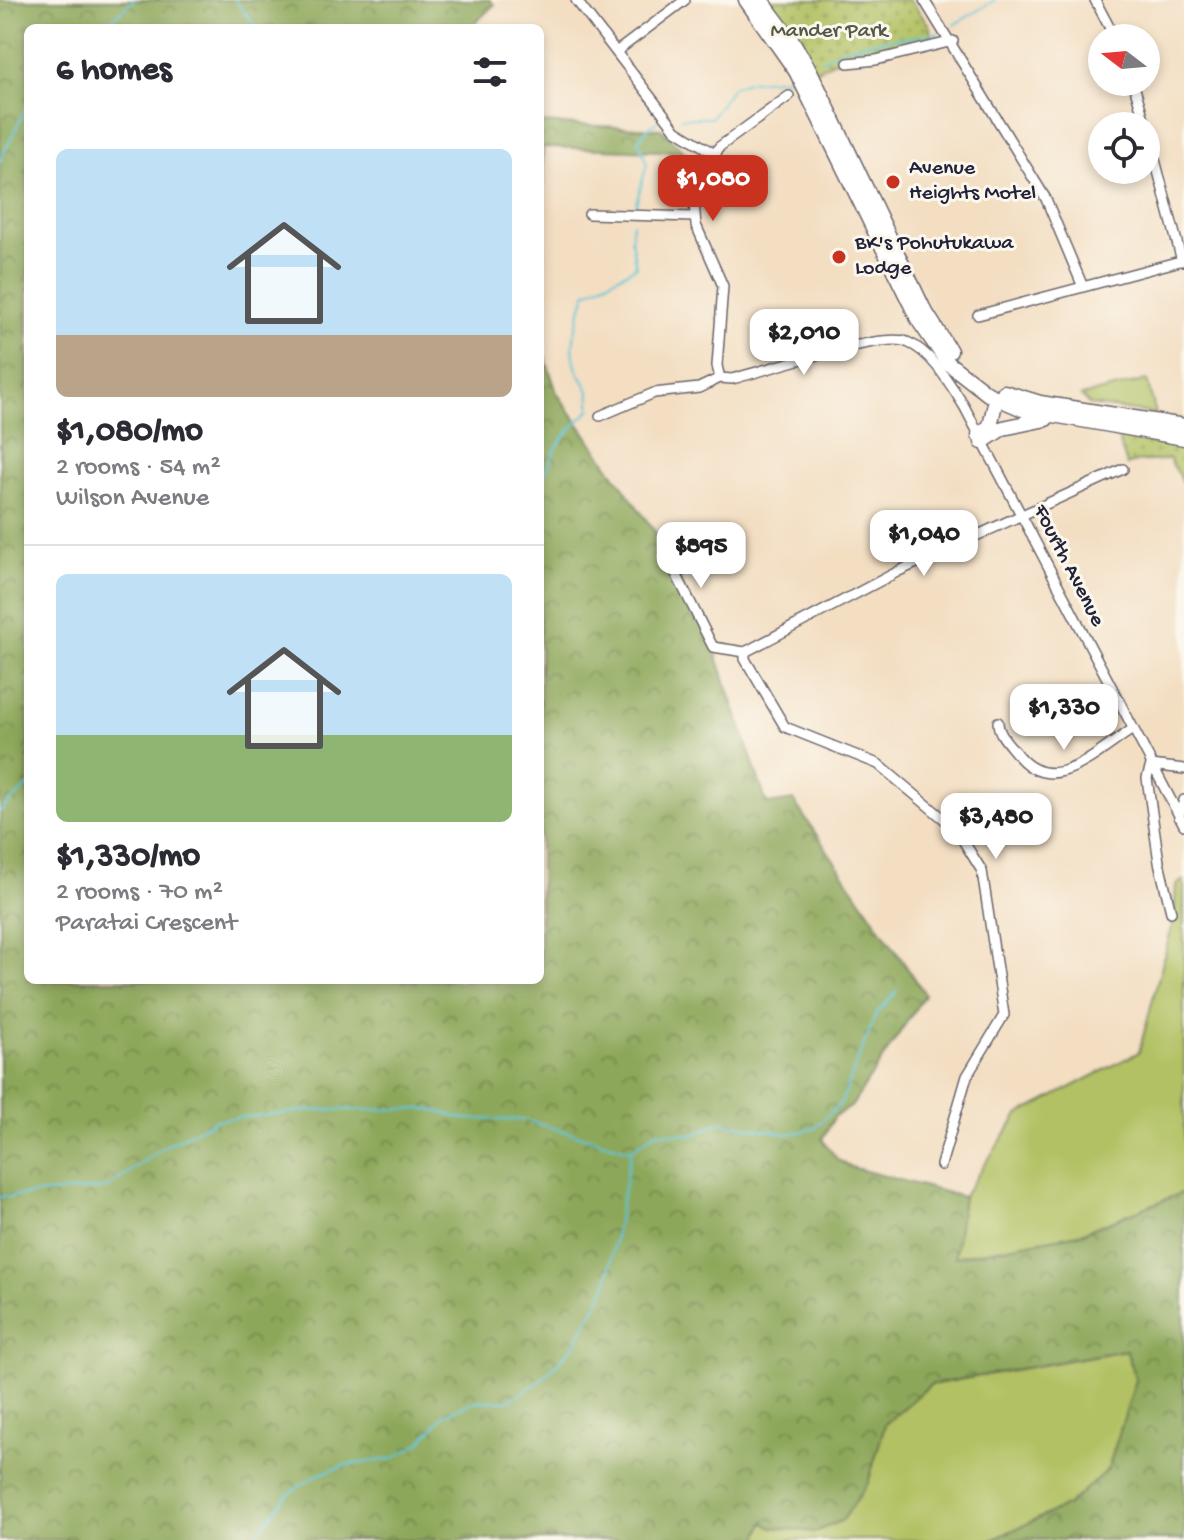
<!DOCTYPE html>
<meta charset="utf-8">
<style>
:root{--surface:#fff;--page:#f2f2f3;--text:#2b2b33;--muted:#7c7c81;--line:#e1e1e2;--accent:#c8321e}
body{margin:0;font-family:"Gochi Hand",sans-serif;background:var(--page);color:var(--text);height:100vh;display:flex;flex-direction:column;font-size:30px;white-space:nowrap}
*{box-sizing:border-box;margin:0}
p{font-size:26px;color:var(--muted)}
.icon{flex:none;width:44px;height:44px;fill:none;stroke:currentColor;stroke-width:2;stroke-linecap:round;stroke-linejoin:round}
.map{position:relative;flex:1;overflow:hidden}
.side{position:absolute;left:24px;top:24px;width:520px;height:960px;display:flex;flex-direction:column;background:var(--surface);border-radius:12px;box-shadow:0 4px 12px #0003}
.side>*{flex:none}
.needle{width:52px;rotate:286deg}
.buttons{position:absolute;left:1088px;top:24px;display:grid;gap:16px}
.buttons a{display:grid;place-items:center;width:72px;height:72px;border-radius:50%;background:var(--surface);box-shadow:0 4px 12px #0003;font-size:40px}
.price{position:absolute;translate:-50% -68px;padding:0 18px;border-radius:16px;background:#fff;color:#222;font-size:26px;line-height:52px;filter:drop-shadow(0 2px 4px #0008)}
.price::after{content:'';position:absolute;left:50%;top:48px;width:24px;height:18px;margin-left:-12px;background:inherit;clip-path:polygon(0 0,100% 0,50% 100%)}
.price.on{background:var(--accent);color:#fff}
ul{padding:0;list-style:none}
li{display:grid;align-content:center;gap:16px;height:424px;padding:0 32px}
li+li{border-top:2px solid var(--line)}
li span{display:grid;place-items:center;height:248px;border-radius:12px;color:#555}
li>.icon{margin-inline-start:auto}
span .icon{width:144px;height:144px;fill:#fffc;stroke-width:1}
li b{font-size:34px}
h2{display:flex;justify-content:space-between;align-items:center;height:96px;padding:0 32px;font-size:34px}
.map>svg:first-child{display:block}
</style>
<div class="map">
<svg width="1184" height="1540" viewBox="0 0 1184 1540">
<defs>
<pattern id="forest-crowns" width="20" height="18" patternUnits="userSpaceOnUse" patternTransform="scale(2)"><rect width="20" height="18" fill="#8da75a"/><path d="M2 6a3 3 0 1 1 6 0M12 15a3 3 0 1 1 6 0" fill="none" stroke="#73884c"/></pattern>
<pattern id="park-dots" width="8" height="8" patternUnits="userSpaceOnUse" patternTransform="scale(2)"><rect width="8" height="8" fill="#b2c164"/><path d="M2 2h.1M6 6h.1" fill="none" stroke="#909c54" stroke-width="1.8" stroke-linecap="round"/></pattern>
</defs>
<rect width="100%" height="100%" fill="#fbf7ec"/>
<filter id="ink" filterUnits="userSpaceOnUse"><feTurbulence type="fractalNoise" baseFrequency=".0125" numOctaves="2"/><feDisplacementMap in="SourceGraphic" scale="16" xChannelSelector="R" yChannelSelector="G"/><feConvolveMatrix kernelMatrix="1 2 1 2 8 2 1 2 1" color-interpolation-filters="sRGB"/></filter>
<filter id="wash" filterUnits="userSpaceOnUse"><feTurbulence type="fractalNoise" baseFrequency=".006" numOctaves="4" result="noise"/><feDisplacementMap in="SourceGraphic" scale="32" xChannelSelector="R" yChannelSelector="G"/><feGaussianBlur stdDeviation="1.8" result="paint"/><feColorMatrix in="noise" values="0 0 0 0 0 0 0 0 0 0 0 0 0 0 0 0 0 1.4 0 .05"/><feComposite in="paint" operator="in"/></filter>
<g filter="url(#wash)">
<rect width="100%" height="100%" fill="#f3dec2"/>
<path fill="#b2c164" stroke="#6a7250" stroke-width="2" d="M1147,380L1156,414L1090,405L1081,396Z
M1184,880V1192L1079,1234L954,1257L963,1197L1018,1115L1139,1052L1174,919L1176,885Z
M1126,1350L1136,1380L1108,1469L1068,1505L992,1540H757L764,1521L868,1483L885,1424L930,1385Z"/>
<path fill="url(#forest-crowns)" stroke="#58644a" stroke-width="2" d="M0,0H490L494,5L470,28H28V980H540V123L661,129L684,152L543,147L542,347L557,393L655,532L715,651L767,804L793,800L925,994L851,1107L835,1116L822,1139L838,1160L851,1167L963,1197L955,1257L1079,1234L1184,1192V1540H992L1068,1505L1108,1469L1136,1380L1126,1350L930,1385L885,1424L868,1483L843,1520L815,1532L770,1527L764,1522L757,1540H0Z"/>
<path fill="url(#park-dots)" stroke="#6a7250" stroke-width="2" d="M768,0H910L929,25L933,40L837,60L815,71Z
M1118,438L1184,448V485L1169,458C1154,464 1140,458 1127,465Z"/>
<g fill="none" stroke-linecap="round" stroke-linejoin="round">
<path stroke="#5bc5d7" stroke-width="2" d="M235,0L257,28
M954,25L995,0
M102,28L134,0
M822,60C852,39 903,39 938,33
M681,118H711L732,87L751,81L792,78
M0,161L28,104
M635,207L647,164L638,140L650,126L657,122
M540,478C550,470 549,461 555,450C564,434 577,423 590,410C592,382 581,385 575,363C569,340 580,315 586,293L636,267L631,240L633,223
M0,811L28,786
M0,1197L107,1188L162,1148L216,1120L315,1110L429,1109L465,1119L525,1120L630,1150
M252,1540L288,1494L317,1475L346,1465L392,1459L420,1443L445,1414L475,1401H508L539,1382L573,1347L606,1287L631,1150L656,1132L693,1135L720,1122L788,1134L813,1129L841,1103L876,1014L897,991"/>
</g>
</g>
<g filter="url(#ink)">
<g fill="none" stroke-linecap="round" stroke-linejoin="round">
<defs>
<path id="minor" d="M576,0L676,130L715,154
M924,0L1046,199L1083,287
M1095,0L1115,38
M616,52L685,0
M848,63L876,60L953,41
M1133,82L1146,126
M1146,126L1182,261
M589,214L694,217
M978,315L1184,260
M720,378L717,366L723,286L696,225L694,203L719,147L789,96
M600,416L654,393L699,388L720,378L732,379C764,371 883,331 907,342C932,352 950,384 964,406L1184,825
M664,550L713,647L745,652L899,571L1123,469
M745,652V659L785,727L878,764L956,829L982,871L1004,1015L967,1076L941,1165
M998,722C998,734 1009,744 1016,753C1052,800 1096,752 1133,729
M1179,817L1184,800
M1171,912L1159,862L1147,778L1151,765L1184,769"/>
<path id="trunk" d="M746,0L796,71L919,321L948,363L988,394L1025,410L1184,438
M761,0L794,44L810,71L923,308L950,351
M1004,392L1040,403L1184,426
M979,435L990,426L996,399
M982,442L1003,428L1046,419"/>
</defs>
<use href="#minor" stroke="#6b646a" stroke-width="12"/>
<use href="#trunk" stroke="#6b646a" stroke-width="17"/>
<use href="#minor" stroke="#fff" stroke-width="9"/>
<use href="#trunk" stroke="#fff" stroke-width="14"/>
</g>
</g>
<g fill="#c8321e" stroke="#fbf7ec" stroke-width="3">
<circle cx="893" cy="182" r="8"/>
<circle cx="839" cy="257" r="8"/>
</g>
<g text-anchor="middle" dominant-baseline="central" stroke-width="6" stroke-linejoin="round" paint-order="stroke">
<g font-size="22" fill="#545a49" stroke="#fbf7ec">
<text x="829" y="32">Mander Park</text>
</g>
<g font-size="22" fill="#22223b" stroke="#fbf7ec" text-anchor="start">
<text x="909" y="169">Avenue<tspan x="909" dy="25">Heights Motel</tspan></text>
<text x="855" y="244">BK's Pohutukawa<tspan x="855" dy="25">Lodge</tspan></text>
</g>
<g font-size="22" fill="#22223b" stroke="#fbf7ec">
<text transform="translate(1068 566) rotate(63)">Fourth Avenue</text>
</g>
</g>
</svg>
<div class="buttons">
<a><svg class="needle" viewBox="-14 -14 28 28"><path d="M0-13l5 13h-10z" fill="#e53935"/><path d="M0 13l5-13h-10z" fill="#7c7c81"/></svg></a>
<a><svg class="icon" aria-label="locate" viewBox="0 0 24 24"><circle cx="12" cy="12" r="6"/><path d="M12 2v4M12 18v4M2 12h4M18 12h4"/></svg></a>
</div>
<b class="price on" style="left:713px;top:223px">$1,080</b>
<b class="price" style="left:804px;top:377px">$2,010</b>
<b class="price" style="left:924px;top:578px">$1,040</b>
<b class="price" style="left:701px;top:590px">$895</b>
<b class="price" style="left:1064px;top:752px">$1,330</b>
<b class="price" style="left:996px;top:861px">$3,480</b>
<section class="side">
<h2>6 homes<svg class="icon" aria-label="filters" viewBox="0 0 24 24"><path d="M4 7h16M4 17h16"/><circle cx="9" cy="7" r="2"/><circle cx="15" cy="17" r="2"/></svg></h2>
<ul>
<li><span style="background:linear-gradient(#bfe0f5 75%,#b9a48a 0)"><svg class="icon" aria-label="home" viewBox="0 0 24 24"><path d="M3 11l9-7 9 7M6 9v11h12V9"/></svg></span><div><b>$1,080/mo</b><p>2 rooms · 54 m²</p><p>Wilson Avenue</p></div></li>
<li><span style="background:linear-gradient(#bfe0f5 65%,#8fb573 0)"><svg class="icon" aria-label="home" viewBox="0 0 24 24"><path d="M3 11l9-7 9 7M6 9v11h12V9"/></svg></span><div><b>$1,330/mo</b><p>2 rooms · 70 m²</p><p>Paratai Crescent</p></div></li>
</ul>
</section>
</div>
